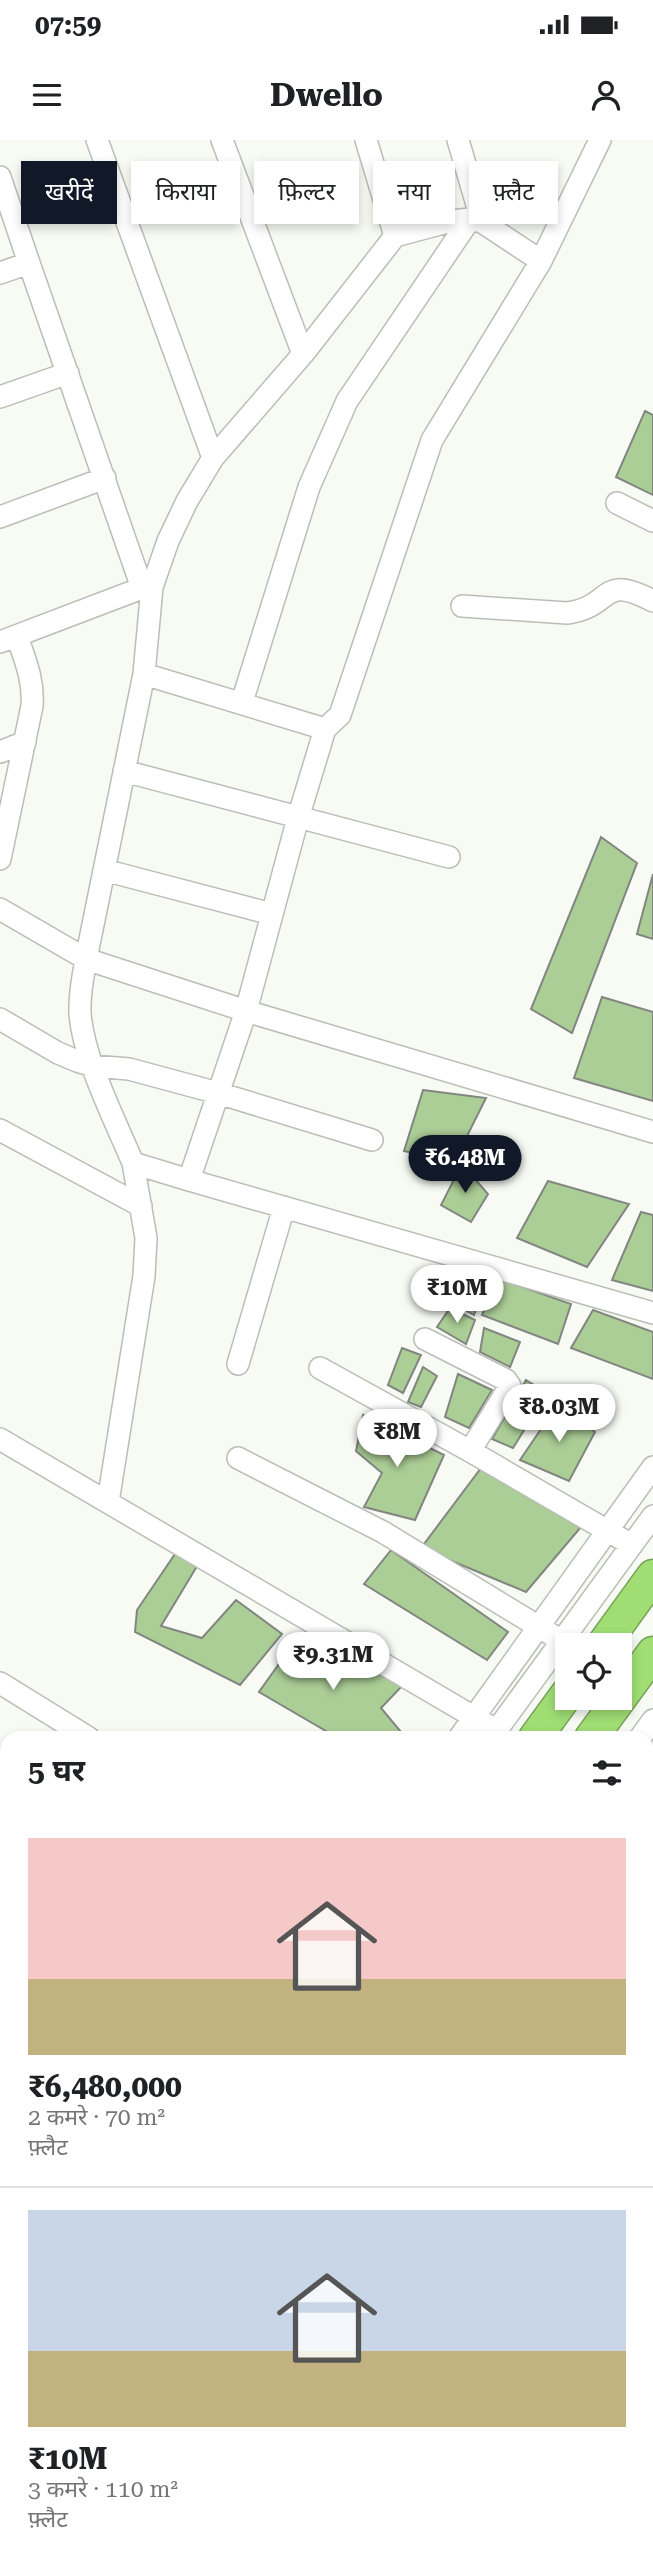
<!DOCTYPE html>
<html lang="hi">
<meta charset="utf-8">
<style>
:root{--surface:#fff;--page:#f6f6f6;--text:#202124;--muted:#757577;--line:#e0e0e0;--accent:#111827}
body{margin:0;font-family:"Roboto Serif","Noto Sans Devanagari",serif;background:var(--page);color:var(--text);height:100vh;display:flex;flex-direction:column;font-size:26px;white-space:nowrap}
*{box-sizing:border-box;margin:0}
p{font-size:23px;color:var(--muted)}
.icon{flex:none;width:38px;height:38px;fill:none;stroke:currentColor;stroke-width:2;stroke-linecap:round;stroke-linejoin:round}
.map{position:relative;flex:1;overflow:hidden}
.details{position:absolute;left:0px;top:1591px;width:654px;height:842px;display:flex;flex-direction:column;background:var(--surface);border-radius:21px 21px 0 0;box-shadow:0 4px 10px #0003}
.details>*{flex:none}
.top-card{position:absolute;left:21px;top:21px;width:612px;height:63px;display:flex;gap:14px}
.fabs{position:absolute;left:555px;top:1493px;display:grid;gap:14px}
.fabs a{display:grid;place-items:center;width:77px;height:77px;border-radius:0px;background:var(--surface);box-shadow:0 4px 10px #0003;font-size:35px}
.price{position:absolute;translate:-50% -60px;padding:0 16px;border-radius:24px;background:#fff;color:#222;font-size:23px;line-height:46px;filter:drop-shadow(0 2px 4px #0008)}
.price::after{content:'';position:absolute;left:50%;top:42px;width:21px;height:16px;margin-left:-10px;background:inherit;clip-path:polygon(0 0,100% 0,50% 100%)}
.price.active{background:var(--accent);color:#fff}
ul{padding:0;list-style:none}
li{display:grid;align-content:center;gap:14px;height:371px;padding:0 28px}
li+li{border-top:2px solid var(--line)}
li span{display:grid;place-items:center;height:217px;border-radius:0px;color:#555}
li>.icon{margin-inline-start:auto}
span .icon{width:126px;height:126px;fill:#fffc;stroke-width:1}
li b{font-size:30px}
h2{display:flex;justify-content:space-between;align-items:center;height:84px;padding:0 28px;font-size:30px}
.pill{padding:0 24px;border-radius:0px;background:var(--surface);box-shadow:0 4px 10px #0003;font-size:24px;line-height:63px}
.pill.active{background:var(--accent);color:#fff}
.status{display:flex;justify-content:space-between;align-items:center;height:49px;padding:0 35px;background:var(--surface);direction:ltr}
.status svg{height:19px;fill:currentColor}
header{display:flex;justify-content:space-between;align-items:center;height:91px;padding:0 28px;background:var(--surface);font-size:32px;font-weight:700}
.map>svg:first-child{display:block}
</style>
<div class="status"><b>07:59</b><svg viewBox="0 0 49 12"><path d="M0 12V9h3v3zM5 12V6h3v6zM10 12V3h3v9zM15 12V0h3v12zM26 1h20v11H26zM47 4h2v5h-2z"/></svg></div>
<header><svg class="icon" aria-label="menu" viewBox="0 0 24 24"><path d="M4 6h16M4 12h16M4 18h16"/></svg>Dwello<svg class="icon" aria-label="person" viewBox="0 0 24 24"><circle cx="12" cy="8" r="4"/><path d="M4 21q1-7 8-7t8 7"/></svg></header>
<div class="map">
<svg width="653" height="2431" viewBox="0 0 653 2431">
<rect width="100%" height="100%" fill="#f7fbf4"/>
<path fill="#abcd96" stroke="#828680" stroke-width="2" d="M645,271L653,275V355L616,337Z
M601,697L637,723L572,893L531,869Z
M653,734V799L637,794Z
M602,857L653,872V961L574,938Z
M423,950L486,958L454,1022L404,1011Z
M462,1024L488,1054L471,1082L441,1065Z
M548,1041L629,1064L587,1127L517,1098Z
M641,1072L653,1075V1151L612,1140Z
M455,1127L488,1137L474,1175L450,1161Z
M497,1138L571,1164L558,1204L482,1175Z
M450,1168L475,1180L466,1204L437,1187Z
M593,1170L653,1192V1239L571,1208Z
M484,1188L520,1202L510,1227L480,1212Z
M402,1208L421,1215L403,1253L388,1245Z
M423,1227L437,1236L421,1267L408,1262Z
M458,1234L492,1250L469,1288L445,1277Z
M526,1240L547,1253L513,1308L492,1299Z
M558,1264L595,1292L569,1341L520,1320Z
M363,1275L444,1315L415,1380L364,1367L382,1333L356,1311Z
M481,1328L581,1387L526,1452L421,1408Z
M391,1410L508,1492L487,1520L364,1444Z
M177,1411L199,1423L161,1486L202,1498L236,1460L282,1494L240,1545L135,1492L137,1470Z
M301,1493L402,1546L381,1568L406,1598H338L259,1552Z
M648,1783L653,1790V1949L648,1945Z
M648,2025L653,2037V2085L648,2075Z
M0,2046L7,2050V2100L0,2095Z
M653,2091V2205L648,2207V2093Z
M252,2426H303L300,2431H263Z
M368,2426H417L413,2431H366Z
M452,2426H482L486,2431H456Z"/>
<g fill="none" stroke-linecap="round" stroke-linejoin="round">
<defs>
<path id="minor" d="M97,0L213,318
M222,0L303,214
M366,0L395,96
M458,0L482,82
M0,37L29,123
M0,133L29,123L142,448
M0,257L68,233
M617,363L653,381
M0,377L105,338
M152,447L144,534L325,589L298,678L246,871L653,992
M462,466L567,473C614,467 599,432 653,461
M0,502L142,448L152,447L168,401L187,361L213,318L303,214L395,96L451,81L470,79L482,82L541,121L600,0
M144,534L86,819C83,837 79,855 80,873C83,918 115,980 133,1023L189,1040
M242,562L309,347L347,261L470,79
M325,589L340,575L432,300L541,121
M0,612L25,602
M124,631L449,717
M0,719L32,566C34,540 25,520 17,496
M104,730L272,774
M0,769L86,819L246,871L189,1040L653,1173
M0,879L58,913L77,921L93,926L129,929L218,953L372,1000
M0,990L141,1066
M425,1199L506,1240L510,1246L470,1311
M238,1224L284,1067
M320,1228L470,1311L632,1405
M0,1299L496,1590
M238,1318L383,1392L562,1501
M108,1362L144,1136L146,1098L133,1023
M0,1543L89,1598
M459,1598L653,1327
M491,1598L653,1376
M640,1598L653,1580
M648,1636L653,1641
M648,1683L653,1676
M0,1793L1,1779
M0,1941L7,1947
M648,1998L653,2003
M0,2152L7,2153
M0,2213L7,2203
M648,2226L653,2224
M648,2326L653,2324
M74,2426L79,2431
M216,2426L227,2431
M438,2431L441,2426"/>
<path id="major" d="M0,2275L7,2266
M24,2431L28,2426"/>
<path id="highway" d="M603,1505L653,1436
M535,1598L567,1554
M591,1598L653,1513
M0,2338L7,2329
M0,2398L7,2389"/>
</defs>
<use href="#minor" stroke="#babeb7" stroke-width="24"/>
<use href="#major" stroke="#769f59" stroke-width="30"/>
<use href="#highway" stroke="#769f59" stroke-width="35"/>
<use href="#minor" stroke="#fff" stroke-width="21"/>
<use href="#major" stroke="#c6ebac" stroke-width="26"/>
<use href="#highway" stroke="#a0de74" stroke-width="32"/>
</g>
</svg>
<div class="fabs">
<a><svg class="icon" aria-label="locate" viewBox="0 0 24 24"><circle cx="12" cy="12" r="6"/><path d="M12 2v4M12 18v4M2 12h4M18 12h4"/></svg></a>
</div>
<b class="price active" style="left:465px;top:1055px">₹6.48M</b>
<b class="price" style="left:457px;top:1185px">₹10M</b>
<b class="price" style="left:559px;top:1304px">₹8.03M</b>
<b class="price" style="left:397px;top:1329px">₹8M</b>
<b class="price" style="left:333px;top:1552px">₹9.31M</b>
<div class="top-card">
<a class="pill active">खरीदें</a>
<a class="pill">किराया</a>
<a class="pill">फ़िल्टर</a>
<a class="pill">नया</a>
<a class="pill">फ़्लैट</a>
</div>
<section class="details">
<h2>5 घर<svg class="icon" aria-label="filters" viewBox="0 0 24 24"><path d="M4 7h16M4 17h16"/><circle cx="9" cy="7" r="2"/><circle cx="15" cy="17" r="2"/></svg></h2>
<ul>
<li><span style="background:linear-gradient(#f6c9c9 65%,#c2b280 0)"><svg class="icon" aria-label="home" viewBox="0 0 24 24"><path d="M3 11l9-7 9 7M6 9v11h12V9"/></svg></span><div><b>₹6,480,000</b><p>2 कमरे · 70 m²</p><p>फ़्लैट</p></div></li>
<li><span style="background:linear-gradient(#c9d6e8 65%,#c2b280 0)"><svg class="icon" aria-label="home" viewBox="0 0 24 24"><path d="M3 11l9-7 9 7M6 9v11h12V9"/></svg></span><div><b>₹10M</b><p>3 कमरे · 110 m²</p><p>फ़्लैट</p></div></li>
</ul>
</section>
</div>
